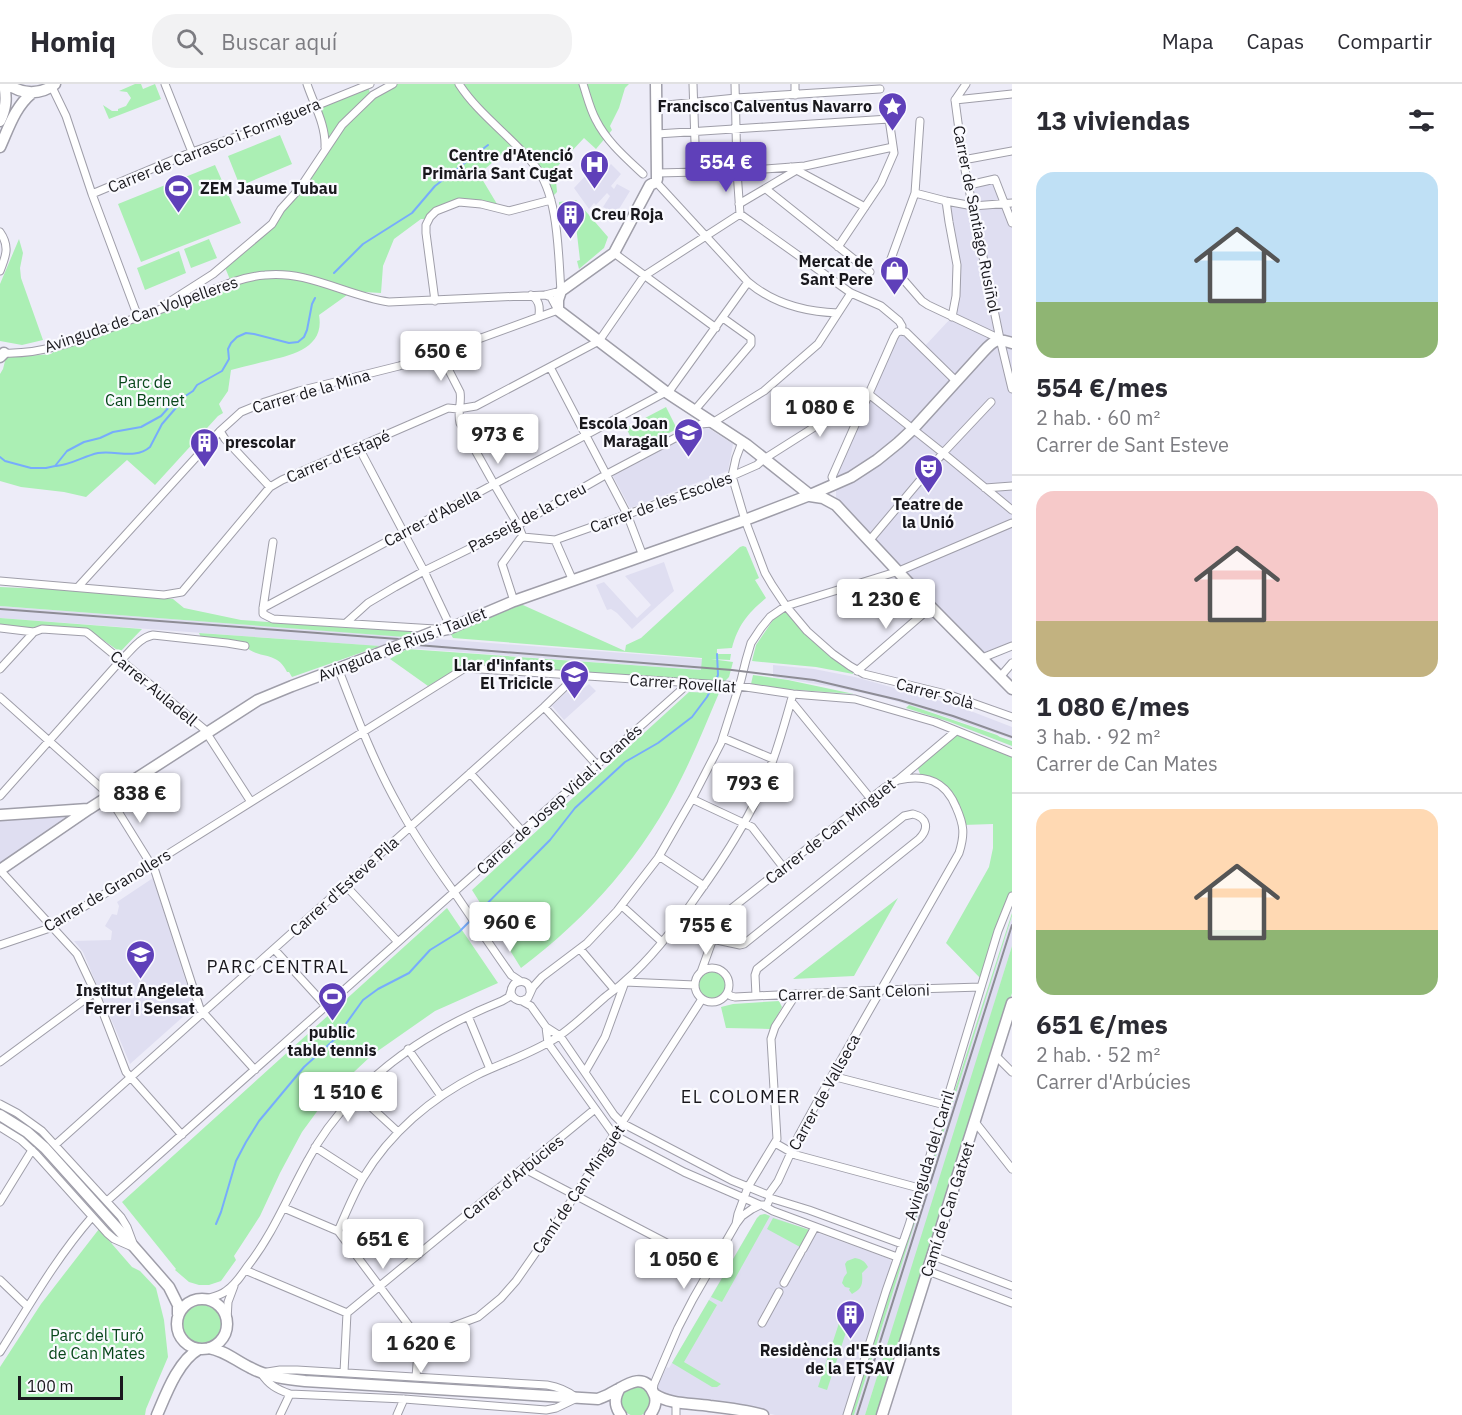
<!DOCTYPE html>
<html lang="es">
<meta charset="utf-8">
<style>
:root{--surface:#fff;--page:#f2f2f3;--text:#2b2b33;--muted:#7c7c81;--line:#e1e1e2;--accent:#5f40b9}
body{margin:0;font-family:"IBM Plex Sans",sans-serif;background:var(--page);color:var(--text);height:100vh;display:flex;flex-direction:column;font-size:22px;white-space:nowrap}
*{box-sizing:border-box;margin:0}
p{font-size:20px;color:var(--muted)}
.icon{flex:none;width:33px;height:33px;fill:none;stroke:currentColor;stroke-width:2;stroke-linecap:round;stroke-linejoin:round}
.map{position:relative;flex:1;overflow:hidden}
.side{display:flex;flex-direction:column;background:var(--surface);width:450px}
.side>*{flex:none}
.scale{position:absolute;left:18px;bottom:15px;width:105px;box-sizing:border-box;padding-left:6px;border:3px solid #19181d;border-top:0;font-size:16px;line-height:21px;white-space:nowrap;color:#19181d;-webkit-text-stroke:4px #fafaff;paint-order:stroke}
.price{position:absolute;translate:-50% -51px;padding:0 14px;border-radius:6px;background:#fff;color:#222;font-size:20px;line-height:39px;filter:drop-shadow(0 2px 3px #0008)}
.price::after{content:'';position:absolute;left:50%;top:36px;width:18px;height:14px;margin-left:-9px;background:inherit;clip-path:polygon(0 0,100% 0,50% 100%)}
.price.on{background:var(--accent);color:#fff}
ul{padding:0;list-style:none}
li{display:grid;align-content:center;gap:12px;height:318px;padding:0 24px}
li+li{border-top:2px solid var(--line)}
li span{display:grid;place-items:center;height:186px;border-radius:18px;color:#555}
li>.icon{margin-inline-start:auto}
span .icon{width:108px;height:108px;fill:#fffc;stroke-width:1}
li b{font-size:26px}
h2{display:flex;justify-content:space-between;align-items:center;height:72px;padding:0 24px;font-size:26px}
header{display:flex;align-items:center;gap:36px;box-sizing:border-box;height:84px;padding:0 30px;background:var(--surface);border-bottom:2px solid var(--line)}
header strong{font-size:28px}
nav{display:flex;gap:33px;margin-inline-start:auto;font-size:21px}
.search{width:420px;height:54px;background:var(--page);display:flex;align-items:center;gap:15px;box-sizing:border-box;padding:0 21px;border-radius:24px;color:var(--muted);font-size:22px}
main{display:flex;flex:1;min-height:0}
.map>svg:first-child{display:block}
</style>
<header>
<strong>Homiq</strong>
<div class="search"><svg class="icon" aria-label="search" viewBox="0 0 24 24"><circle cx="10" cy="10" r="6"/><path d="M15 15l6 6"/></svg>Buscar aquí</div>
<nav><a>Mapa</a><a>Capas</a><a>Compartir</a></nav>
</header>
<main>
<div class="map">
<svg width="1012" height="1331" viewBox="0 0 1012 1331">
<rect width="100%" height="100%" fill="#edecf8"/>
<path fill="#dfdef1" d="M601,79L607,84L611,80L621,90L611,102L614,105L617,100L630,107L616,130L603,123L610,112L607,109L596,121L594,119L589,125L574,104L590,87L593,89Z
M995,95L1012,138V563L982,574L836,421V400L834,393L894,253L901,247L923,264L952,233L957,181L946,117L973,121L969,101Z
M705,342L733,360L728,387L630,424L613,392Z
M664,478L674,507L632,545L617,529L611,525L607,526L596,501L604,498L637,534L651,521L625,492Z
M0,522L702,575V586L0,534Z
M773,581L814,585L855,593L955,621L1012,643V655L932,628L885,614L834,603L773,593Z
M578,597L584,604L589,600L596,607L564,636L552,622Z
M89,725L0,786V731Z
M153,794L194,923L130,980L83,868L74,857L111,856L112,847L105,842L112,830L117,831L119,822L117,818Z
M1012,832V862L930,1128L865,1331H854Z
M765,1130L890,1175L894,1184L847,1331H775L738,1322L672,1316L660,1309L658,1306L659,1297L667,1283L669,1284L757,1134L760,1131Z"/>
<path fill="#abefb4" d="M135,0H141L143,5L155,0L161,15L109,35L103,21L112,27H118V25L126,22L131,14L127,8L119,7Z
M393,0H629L625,4L619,24L610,42L612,46L596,65L584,54L555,85L557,108L551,114L546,101L514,60L479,90L500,125L460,118L426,135H421L394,155L383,182L381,209L364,208L351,206L347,211L319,231C325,264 292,271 267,277C255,280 243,283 231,286L228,307L219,320L223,329L218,332L155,401L127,376L86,413L64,408L21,403L0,397V290L3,285L6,273L16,269L27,272L51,270L60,262H75L78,256L231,198L224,181L272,140L325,65L314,21L365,3L369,5L370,10Z
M280,51L292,80L240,102L228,72Z
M215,81L241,139L141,178L118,120Z
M576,116L608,153L604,164L579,185L577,177L580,176L575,133L559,135V118Z
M19,155L23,169L20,184L21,194L43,256L22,261L0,257V200Z
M209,155L217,174L191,184L184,165Z
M179,167L186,189L145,206L137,184Z
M666,323L677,345L637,365L626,344Z
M743,462L746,463L759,494L755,496L766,514C748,529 738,541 732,564L717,565V570H731L730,576L711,575L733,578L729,593L722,600L464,581L428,602L390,575L407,565L701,586L702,574L453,554L448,545L514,517L625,567L626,561L641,554L740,463Z
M0,503L70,506L173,515L184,524L241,536L366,545L417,546L416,549L405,553L0,522Z
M786,522L807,547L854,585L853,590L816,583L752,577L756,561L773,536Z
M0,534L142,545L120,568L89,546L41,543L30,546L0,543Z
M199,549L380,562L292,593L289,588H287C277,566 258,576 245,562L202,556Z
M753,591L788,596L854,610L755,603L751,600Z
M689,608L719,609C707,637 696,665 682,693C645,769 589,833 521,884L472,806Z
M909,621L997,651L1000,653L1012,657V662L950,638L906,624Z
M956,647L1012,669V812L983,897L946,859L989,783L993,764V740L963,741L952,712L920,690L917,682Z
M898,814L854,892L793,895Z
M447,824L498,899L435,927L372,971L337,1004L321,1022L302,1048L280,1089L260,1132L234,1172L236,1176L221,1197L209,1201H199L189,1198L175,1186L176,1185L122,1118Z
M1012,829V832L854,1331H850Z
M1012,862V909L878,1331H865Z
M698 901a14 14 0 1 1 28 0a14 14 0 1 1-28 0Z
M779,917L782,923L770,945L726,944L721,923L733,920Z
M765,1130L770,1132L722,1218L711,1213L757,1134L760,1131Z
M773,1134L810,1146L800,1163L767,1145Z
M99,1145L132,1183L140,1187L156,1204L164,1236L168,1273L146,1325L145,1331H0V1283L41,1220Z
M855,1174C861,1175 865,1177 868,1183L862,1189C863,1200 862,1205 852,1210L849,1206L850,1204L845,1203L842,1199L844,1193L847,1189L845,1180L847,1177Z
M709,1216L717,1221L684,1278L721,1300L717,1303H712L672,1279Z
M183 1240a19 19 0 1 1 38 0a19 19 0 1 1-38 0Z
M841,1233L850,1236L827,1306L818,1303Z
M621 1317a15 15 0 1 1 30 0a15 15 0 1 1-30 0Z"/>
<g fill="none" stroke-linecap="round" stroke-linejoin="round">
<path stroke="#77acfc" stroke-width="2" d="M334,189L363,160L412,129L435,102L488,61
M0,373L5,377L31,384H46L55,382L67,367L84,358L100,354L113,348L141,343L161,332L170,322L193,307L197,301L222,287L229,275L228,265L231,259L237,253L246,249L254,250L289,259L298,258L304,253L307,246L312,220L315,214
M56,382C71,381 84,372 98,369C116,366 135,376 150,363L162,340L181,318
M216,1140L221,1128L236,1077L246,1058L259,1037L304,983L335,955L363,916L378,905L409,889L430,866L459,848L550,756L575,724L625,678L658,659L692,633L707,613L715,598L718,591L717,570"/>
<defs>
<path id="street" d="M165,0L192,68
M307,0C314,21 326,41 325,63
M583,0C587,12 590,25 596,36C607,58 626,74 643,90
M693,0L696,88
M735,0L737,87L740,130
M795,0V11
M52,3L66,32L92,110L138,233
M955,16L963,76L1000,255L1012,305
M955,16L1012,10
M955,16L966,0
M657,22L736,14L880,5
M920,37L915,109L888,183L902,194L922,217L928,221L1000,255
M657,50L889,35L894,69L881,99L838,163
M963,76L1012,67
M791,83L865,123
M658,89L737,87L805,82L893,63
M656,98L748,198C774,220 805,228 838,229
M969,101L995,95L1012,139
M766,105L870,188
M915,109L946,117L973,122L1012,119
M92,110L192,68L256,46L370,0
M946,117L949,138L957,181L956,212L952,233
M739,120L800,84
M740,130L851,209L881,222L899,237L902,242L901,247
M0,148C10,162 6,172 0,187
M614,169L716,244
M531,211C539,216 540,222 539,231
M435,217L426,149V141L430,133L436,127L459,118L481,120L509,127L551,116
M166,220L213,190L272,140L281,125L300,104L342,41L373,11L393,0
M901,247L906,248L956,297
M3,269C48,271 89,252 130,236C152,228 174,221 195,213C218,204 240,193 265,191C308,186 347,212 389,218L545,211L561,207C558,169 559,112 535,82C512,53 479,31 459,0
M440,269L460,308C462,319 457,328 460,339L494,400L518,441L523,453
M550,283L627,430L643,472
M668,309L748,198
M694,327L751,260V254L723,234
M220,347L225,355L270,403
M742,358L736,374L732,392L745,436L765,489L772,501L786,522L807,547L833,570L850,582L864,590L950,611L1012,633
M359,364L424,487L451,544
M836,400L834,398L832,393L894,253L897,248L901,247
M985,404L1012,402
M555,456L730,394L732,392L757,381L764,375L865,311H870L943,369L1012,426
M869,457L943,369L991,318
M273,458L263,524V530L273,535L435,545
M0,497L164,511L182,508L270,403L282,396L448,324L458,325L476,322L599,257L644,192L740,130
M78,503L220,347L241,328L265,318L299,307L399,282L440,269L558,226L551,213L545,211
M514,517L502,480L520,455L523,453L555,456L573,497
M263,524L666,308
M347,538L368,519L395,503L424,487L518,441L607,390L696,343L701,340L712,339L764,307L818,260L851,209
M0,544L34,548L42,545L86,548L89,550L204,645L251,718
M982,574L1012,562
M338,584C356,631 374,679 399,723C415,753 434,780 454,808C473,836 492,864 511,891L520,897
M0,585L34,548
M857,587L931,523
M1000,593L1012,579
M0,613L106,708L155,787L200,925L255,986
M791,617L871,715
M544,623L597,681
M723,654L773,675
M470,689L522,747
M0,712L121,576C131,567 139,554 153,551L227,559L245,562
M692,715L752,743L783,783
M659,772L704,802
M0,786L77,870L95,908L126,988L182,1051
M345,801L398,858
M622,822L662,858
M712,855L740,861L744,860L904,732L913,730C928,734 929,745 919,755L757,885L755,891L756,912
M0,861L50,844L465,584L739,602L793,610L855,615L935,638L1012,669
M274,865L326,922
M580,865L614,905
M695 901a17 17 0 1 1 34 0a17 17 0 1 1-34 0Z
M701,888L719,838L727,828L884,704L898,696L956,647
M530,907C530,898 522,895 514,900C508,908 512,916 522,917L528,914L533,903L542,893L587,859L617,827L658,774L692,715L721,659L741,596L746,576L751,559L761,544L770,533L786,522L899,487L1012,439
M728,910L731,912L735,913L882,906L981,903
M522,917L531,922L546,943L560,952L614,1031L622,1039L731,1096L768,1111
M468,932L490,985
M546,943L548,959L614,1051L684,1088L760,1121
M408,965L441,1012
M996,972L1012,988
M0,978L95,908
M585,988L605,953L625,898L695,901
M832,992L945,1021
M357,1010L398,1048
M0,1020L17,1029L42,1047L121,1133L127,1143L133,1159
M975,1038L1012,1085
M0,1043L21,1056L36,1070L107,1149L114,1155L130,1162
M775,1059L796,1071L919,1104
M55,1061L544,623L577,591
M315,1063L363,1094
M523,1084L711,1182
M768,1111L778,1097L798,1053L821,1011L959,769C965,750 964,741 956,723C945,696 925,690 898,696
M770,1114L809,1126L902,1160
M107,1117L689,599
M0,1118L32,1066
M764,1122L773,1127L897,1173
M284,1124L338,1147L419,1255L416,1293
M736,1140L738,1130L748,1103L777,1055L771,955L775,943L796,910
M338,1147C346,1129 353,1111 363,1094C390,1049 431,1014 477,991C504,978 534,969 559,952C575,941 589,927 604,914C611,908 619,903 625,897C654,872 677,841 698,810C724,774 750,734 767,692C778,665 785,638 793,610
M803,1165L815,1143
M933,1172L1012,1202
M245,1186L347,1229
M928,1187L1012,1219
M0,1196L26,1221
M784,1199L801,1168
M205,1215C212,1213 220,1212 226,1207C235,1201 241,1192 247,1183C273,1150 288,1112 308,1076C320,1053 336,1032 354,1013C395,969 447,939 502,917L509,913L511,907
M347,1229L595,1025
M227,1236L228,1218L234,1202
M762,1239L779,1208
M419,1255L478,1233L501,1214L516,1197L566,1125L702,915
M0,1268C29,1222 56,1174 92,1133
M280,1286H297L547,1301C559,1303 568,1307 577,1314L556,1324L546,1326L404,1315L290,1310C276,1305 269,1301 261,1289Z
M344,1288L347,1229
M653,1307L654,1300L678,1244L693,1215L736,1140L742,1132L752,1125L760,1121H767L770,1114L768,1111
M676,1319V1331
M280,1331L290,1310
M397,1331L404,1315
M847,1331L886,1207L909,1141L998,847L1012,812"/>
<path id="secondary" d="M8,0C22,11 41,11 55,0
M656,0L657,95L656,98L650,101L614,169L561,207L558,216V226L666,308L747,361L810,411
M0,37C6,24 7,14 4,0
M0,63C9,43 15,23 32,9
M0,273L4,269
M810,412L823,414L836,421L931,523L1012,605
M433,548L448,545L514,517L745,436L810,411L851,393L877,376L898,359L913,345L983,268C994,256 996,254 1012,259
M0,731L88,725
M0,786L89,725L258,616L292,602L377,570
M0,1031L27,1048L45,1064L135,1164L169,1203L178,1221V1230
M177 1240a25 25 0 1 1 50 0a25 25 0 1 1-50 0Z
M209,1264C226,1267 236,1277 251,1284C268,1293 286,1295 305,1297L598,1315C602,1313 607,1312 611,1309C625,1302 643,1287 653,1308C658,1316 655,1324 650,1331
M620,1304C614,1314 614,1322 621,1331
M654,1310C671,1321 690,1319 710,1322C728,1324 745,1326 763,1331
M157,1331C166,1310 178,1277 199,1265
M882,1331L1012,919"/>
</defs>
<use href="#street" stroke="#9f9ea9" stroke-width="9"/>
<use href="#secondary" stroke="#9f9ea9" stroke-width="13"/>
<use href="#street" stroke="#fff" stroke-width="7"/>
<use href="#secondary" stroke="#fff" stroke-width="10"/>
<path stroke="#8d8c95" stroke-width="2" d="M0,525L398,555
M417,561L732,586L814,596L899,616L953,632L1012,653
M857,1331L1012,841"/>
<defs>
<path id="secondary-bridge" d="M377,570L433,548"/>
</defs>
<use href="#secondary-bridge" stroke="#9f9ea9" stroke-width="13" stroke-linecap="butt"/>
<use href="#secondary-bridge" stroke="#fff" stroke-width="10"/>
</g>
<defs>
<symbol id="sight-pin" viewBox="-11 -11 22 30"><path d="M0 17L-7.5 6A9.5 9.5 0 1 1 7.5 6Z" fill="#5f40b9" stroke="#fafaff"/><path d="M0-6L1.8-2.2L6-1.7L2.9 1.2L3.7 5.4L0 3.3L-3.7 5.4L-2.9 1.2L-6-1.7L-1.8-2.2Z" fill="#fff"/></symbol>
<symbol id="hospital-pin" viewBox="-11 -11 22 30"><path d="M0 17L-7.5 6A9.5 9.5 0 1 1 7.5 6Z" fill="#5f40b9" stroke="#fafaff"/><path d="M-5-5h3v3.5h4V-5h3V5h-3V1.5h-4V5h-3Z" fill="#fff"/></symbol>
<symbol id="stadium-pin" viewBox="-11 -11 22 30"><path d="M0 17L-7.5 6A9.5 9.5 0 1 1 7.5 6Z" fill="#5f40b9" stroke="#fafaff"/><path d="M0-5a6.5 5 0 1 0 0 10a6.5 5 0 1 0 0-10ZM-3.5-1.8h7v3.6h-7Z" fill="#fff"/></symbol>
<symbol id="building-pin" viewBox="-11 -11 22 30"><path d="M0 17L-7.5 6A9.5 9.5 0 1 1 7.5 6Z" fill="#5f40b9" stroke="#fafaff"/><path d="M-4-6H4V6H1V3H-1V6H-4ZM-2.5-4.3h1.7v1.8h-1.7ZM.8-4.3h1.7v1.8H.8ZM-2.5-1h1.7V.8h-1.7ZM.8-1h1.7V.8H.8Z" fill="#fff"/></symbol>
<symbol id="shop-pin" viewBox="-11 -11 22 30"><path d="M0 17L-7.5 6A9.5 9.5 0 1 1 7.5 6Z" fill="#5f40b9" stroke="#fafaff"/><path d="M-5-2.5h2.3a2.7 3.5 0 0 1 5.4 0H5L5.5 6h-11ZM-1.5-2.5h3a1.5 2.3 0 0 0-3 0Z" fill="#fff"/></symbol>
<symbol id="school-pin" viewBox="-11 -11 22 30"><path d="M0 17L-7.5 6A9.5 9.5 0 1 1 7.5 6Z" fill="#5f40b9" stroke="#fafaff"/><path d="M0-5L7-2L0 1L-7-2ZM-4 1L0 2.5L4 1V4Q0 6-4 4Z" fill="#fff"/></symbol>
<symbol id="theatre-pin" viewBox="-11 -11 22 30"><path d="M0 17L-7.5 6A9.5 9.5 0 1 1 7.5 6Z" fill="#5f40b9" stroke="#fafaff"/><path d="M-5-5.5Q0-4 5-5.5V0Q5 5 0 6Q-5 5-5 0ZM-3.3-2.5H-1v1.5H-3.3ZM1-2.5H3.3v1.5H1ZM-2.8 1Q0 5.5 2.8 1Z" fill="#fff"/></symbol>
</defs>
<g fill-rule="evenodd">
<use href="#sight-pin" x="876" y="6" width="33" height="45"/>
<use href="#hospital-pin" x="578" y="64" width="33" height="45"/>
<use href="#stadium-pin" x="162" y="88" width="33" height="45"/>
<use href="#building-pin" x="554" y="114" width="33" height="45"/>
<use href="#shop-pin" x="878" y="170" width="33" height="45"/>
<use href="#school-pin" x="672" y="332" width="33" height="45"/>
<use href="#building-pin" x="188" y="342" width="33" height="45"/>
<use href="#theatre-pin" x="912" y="368" width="33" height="45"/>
<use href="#school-pin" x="558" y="574" width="33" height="45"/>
<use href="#school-pin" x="124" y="854" width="33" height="45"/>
<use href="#stadium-pin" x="316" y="896" width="33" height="45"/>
<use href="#building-pin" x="834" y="1214" width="33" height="45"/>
</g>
<g text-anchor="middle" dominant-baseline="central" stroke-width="4.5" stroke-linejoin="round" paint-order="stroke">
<g font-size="16" font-weight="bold" fill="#19181d" stroke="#fafaff" text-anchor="end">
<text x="872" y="22">Francisco Calventus Navarro</text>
<text x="573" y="71">Centre d'Atenció<tspan x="573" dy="18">Primària Sant Cugat</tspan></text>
<text x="200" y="104" text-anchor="start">ZEM Jaume Tubau</text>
<text x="591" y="130" text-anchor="start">Creu Roja</text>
<text x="873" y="177">Mercat de<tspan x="873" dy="18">Sant Pere</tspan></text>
<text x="668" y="339">Escola Joan<tspan x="668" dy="18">Maragall</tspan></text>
<text x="225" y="358" text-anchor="start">prescolar</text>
<text x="928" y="420" text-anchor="middle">Teatre de<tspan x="928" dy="18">la Unió</tspan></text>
<text x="553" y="581">Llar d'infants<tspan x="553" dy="18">El Tricicle</tspan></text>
<text x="140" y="906" text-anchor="middle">Institut Angeleta<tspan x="140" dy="18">Ferrer i Sensat</tspan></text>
<text x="332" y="948" text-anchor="middle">public<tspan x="332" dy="18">table tennis</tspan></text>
<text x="850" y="1266" text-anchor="middle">Residència d'Estudiants<tspan x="850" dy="18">de la ETSAV</tspan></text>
</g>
<g font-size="16" fill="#19181d" stroke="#fafaff">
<text transform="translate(214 61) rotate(-22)">Carrer de Carrasco i Formiguera</text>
<text transform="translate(977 135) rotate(79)">Carrer de Santiago Rusiñol</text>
<text transform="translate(141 230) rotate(-19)">Avinguda de Can Volpelleres</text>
<text transform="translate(311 307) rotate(-16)">Carrer de la Mina</text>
<text transform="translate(338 372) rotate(-23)">Carrer d'Estapé</text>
<text transform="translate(661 418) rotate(-20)">Carrer de les Escoles</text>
<text transform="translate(432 433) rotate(-28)">Carrer d'Abella</text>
<text transform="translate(527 433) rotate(-28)">Passeig de la Creu</text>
<text transform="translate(402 560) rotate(-21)">Avinguda de Rius i Taulet</text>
<text transform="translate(683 599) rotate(4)">Carrer Rovellat</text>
<text transform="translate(154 604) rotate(40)">Carrer Auladell</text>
<text transform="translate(935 609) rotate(15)">Carrer Solà</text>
<text transform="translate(559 715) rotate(-42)">Carrer de Josep Vidal i Granés</text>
<text transform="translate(830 747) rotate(-38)">Carrer de Can Minguet</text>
<text transform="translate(344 802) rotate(-42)">Carrer d'Esteve Pila</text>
<text transform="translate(107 806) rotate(-31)">Carrer de Granollers</text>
<text transform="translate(854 908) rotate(-2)">Carrer de Sant Celoni</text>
<text transform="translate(824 1008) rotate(-61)">Carrer de Vallseca</text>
<text transform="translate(929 1071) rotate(-73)">Avinguda del Carril</text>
<text transform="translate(513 1093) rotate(-39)">Carrer d'Arbúcies</text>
<text transform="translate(578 1105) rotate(-56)">Camí de Can Minguet</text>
<text transform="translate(947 1125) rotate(-72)">Camí de Can Gatxet</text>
</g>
<g font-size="16" fill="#08471b" stroke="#fafaff">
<text x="145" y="298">Parc de<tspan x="145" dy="18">Can Bernet</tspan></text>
<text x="97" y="1251">Parc del Turó<tspan x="97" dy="18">de Can Mates</tspan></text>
</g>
<g font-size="18" letter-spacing="1.5" fill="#19181d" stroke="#fafaff">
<text x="278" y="882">PARC CENTRAL</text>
<text x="741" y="1012">EL COLOMER</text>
</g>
</g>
</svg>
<div class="scale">100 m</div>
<b class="price on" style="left:726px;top:109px">554 €</b>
<b class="price" style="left:441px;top:298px">650 €</b>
<b class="price" style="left:820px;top:354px">1 080 €</b>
<b class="price" style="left:498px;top:381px">973 €</b>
<b class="price" style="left:886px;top:546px">1 230 €</b>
<b class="price" style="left:753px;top:730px">793 €</b>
<b class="price" style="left:140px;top:740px">838 €</b>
<b class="price" style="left:510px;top:869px">960 €</b>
<b class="price" style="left:706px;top:872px">755 €</b>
<b class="price" style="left:348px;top:1039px">1 510 €</b>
<b class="price" style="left:383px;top:1186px">651 €</b>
<b class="price" style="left:684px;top:1206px">1 050 €</b>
<b class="price" style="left:421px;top:1290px">1 620 €</b>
</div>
<section class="side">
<h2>13 viviendas<svg class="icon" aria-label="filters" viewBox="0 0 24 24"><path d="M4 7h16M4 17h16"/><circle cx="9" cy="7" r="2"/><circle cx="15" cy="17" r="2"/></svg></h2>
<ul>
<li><span style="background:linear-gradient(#bfe0f5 70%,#8fb573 0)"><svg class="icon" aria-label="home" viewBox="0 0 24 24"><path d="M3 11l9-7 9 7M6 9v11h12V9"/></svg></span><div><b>554 €/mes</b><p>2 hab. · 60 m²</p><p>Carrer de Sant Esteve</p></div></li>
<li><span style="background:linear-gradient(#f6c9c9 70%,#c2b280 0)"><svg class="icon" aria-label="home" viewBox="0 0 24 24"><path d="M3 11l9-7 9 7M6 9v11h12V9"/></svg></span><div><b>1 080 €/mes</b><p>3 hab. · 92 m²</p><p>Carrer de Can Mates</p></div></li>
<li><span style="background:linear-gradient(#ffd9b3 65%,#8fb573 0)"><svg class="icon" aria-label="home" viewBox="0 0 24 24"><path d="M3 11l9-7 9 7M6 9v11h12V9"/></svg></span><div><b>651 €/mes</b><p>2 hab. · 52 m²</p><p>Carrer d'Arbúcies</p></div></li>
</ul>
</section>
</main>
